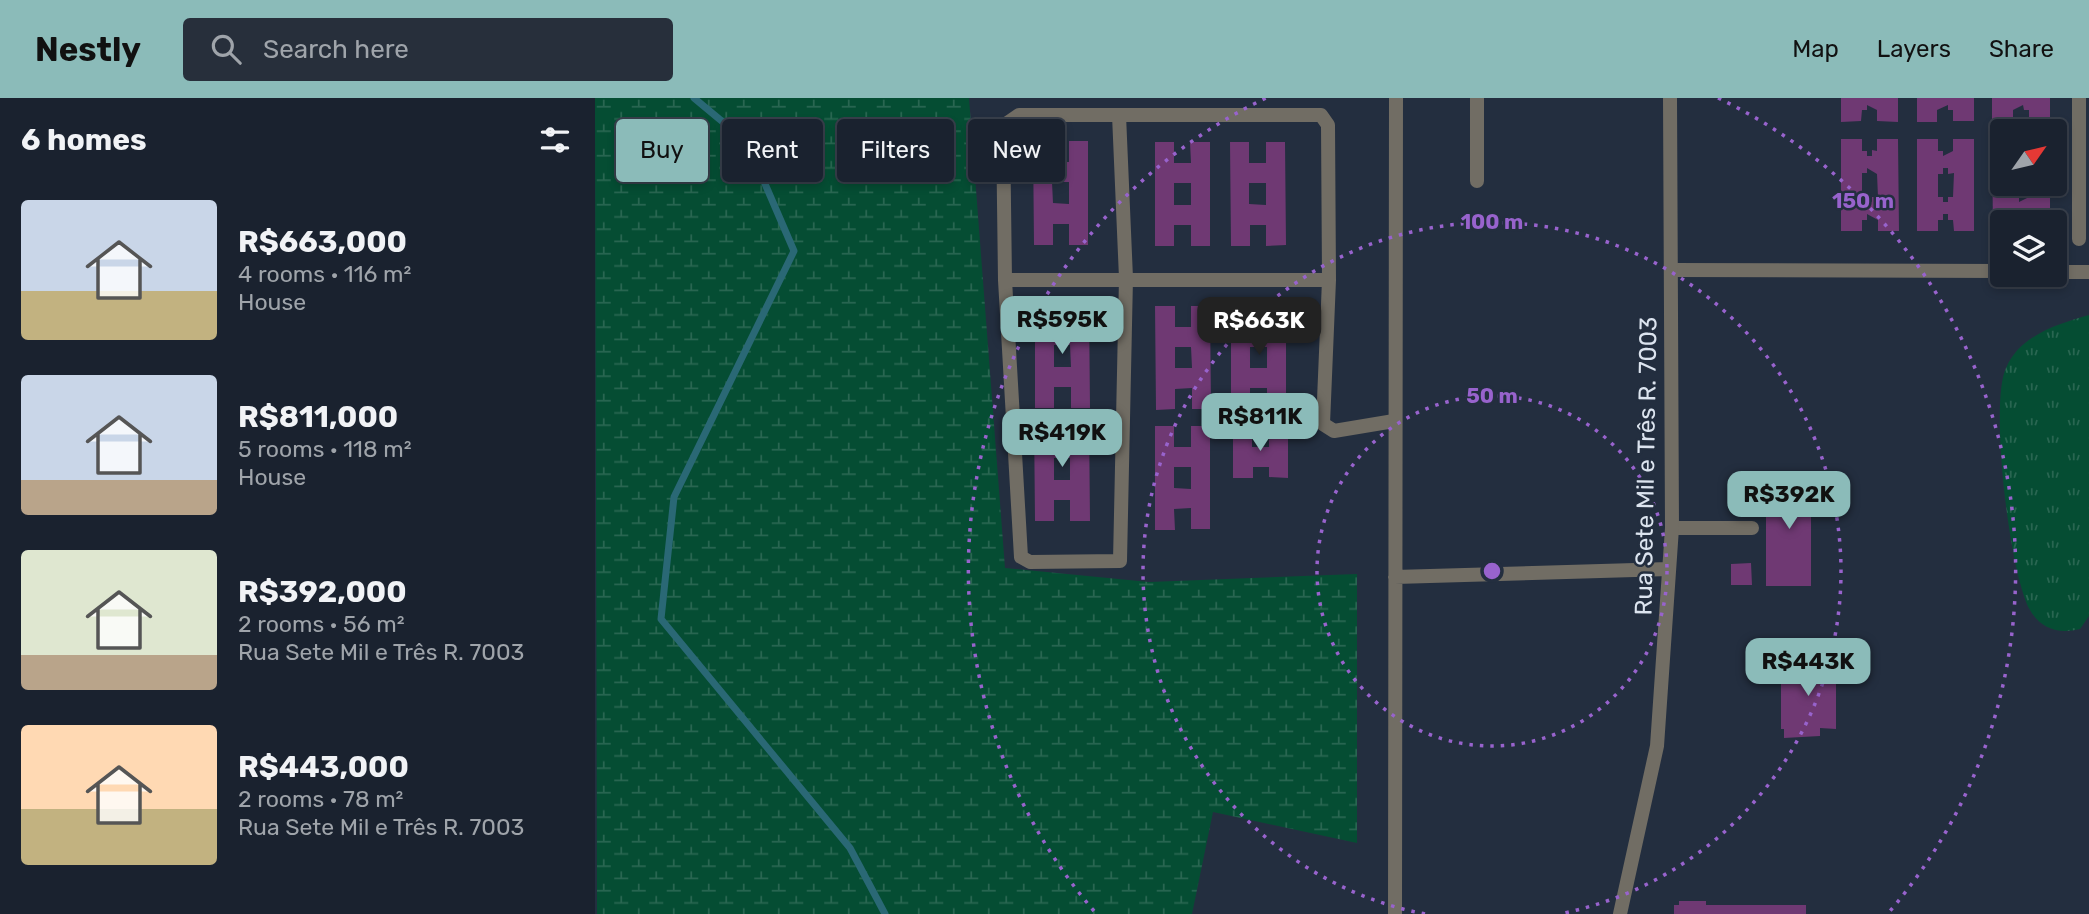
<!DOCTYPE html>
<meta charset="utf-8">
<style>
:root{--surface:#1a222f;--page:#272f3b;--text:#f1f3f6;--muted:#9fa4aa;--line:#383f4b;--accent:#8bbbb9}
body{margin:0;font-family:Rubik,sans-serif;background:var(--page);color:var(--text);height:100vh;display:flex;flex-direction:column;font-size:26px;white-space:nowrap}
*{box-sizing:border-box;margin:0}
p{font-size:23px;color:var(--muted)}
.icon{flex:none;width:38px;height:38px;fill:none;stroke:currentColor;stroke-width:2;stroke-linecap:round;stroke-linejoin:round}
.map{position:relative;flex:1;overflow:hidden}
.panel{display:flex;flex-direction:column;background:var(--surface);width:595px}
.panel>*{flex:none}
.guide{position:absolute;left:21px;top:21px;width:665px;height:63px;display:flex;gap:14px}
.needle{width:46px;rotate:56deg}
.buttons{position:absolute;left:1395px;top:21px;display:grid;gap:14px}
.buttons a{display:grid;place-items:center;width:77px;height:77px;border-radius:7px;background:var(--surface);box-shadow:0 4px 10px #0003,0 0 0 2px var(--line);font-size:35px}
.price{position:absolute;translate:-50% -60px;padding:0 16px;border-radius:14px;background:var(--accent);color:#111;font-size:23px;line-height:46px;filter:drop-shadow(0 2px 4px #0008)}
.price::after{content:'';position:absolute;left:50%;top:42px;width:21px;height:16px;margin-left:-10px;background:inherit;clip-path:polygon(0 0,100% 0,50% 100%)}
.price.current{background:#222;color:#fff}
ul{padding:0;list-style:none}
li{display:flex;align-items:center;gap:21px;height:175px;padding:0 21px}
li span{display:grid;place-items:center;flex:none;width:196px;height:140px;border-radius:7px;color:#555}
li>.icon{margin-inline-start:auto}
span .icon{width:84px;height:84px;fill:#fffc;stroke-width:1}
li b{font-size:30px}
h2{display:flex;justify-content:space-between;align-items:center;height:84px;padding:0 21px;font-size:30px}
.pill{padding:0 24px;border-radius:7px;background:var(--surface);box-shadow:0 4px 10px #0003,0 0 0 2px var(--line);font-size:24px;line-height:63px}
.pill.current{background:var(--accent);color:#111}
header{display:flex;align-items:center;gap:42px;box-sizing:border-box;height:98px;padding:0 35px;background:var(--accent);color:#111}
header strong{font-size:33px}
nav{display:flex;gap:38px;margin-inline-start:auto;font-size:24px}
.search{width:490px;height:63px;background:var(--page);display:flex;align-items:center;gap:18px;box-sizing:border-box;padding:0 24px;border-radius:7px;color:var(--muted);font-size:26px}
main{display:flex;flex:1;min-height:0}
.map>svg:first-child{display:block}
</style>
<header>
<strong>Nestly</strong>
<div class="search"><svg class="icon" aria-label="search" viewBox="0 0 24 24"><circle cx="10" cy="10" r="6"/><path d="M15 15l6 6"/></svg>Search here</div>
<nav><a>Map</a><a>Layers</a><a>Share</a></nav>
</header>
<main>
<section class="panel">
<h2>6 homes<svg class="icon" aria-label="filters" viewBox="0 0 24 24"><path d="M4 7h16M4 17h16"/><circle cx="9" cy="7" r="2"/><circle cx="15" cy="17" r="2"/></svg></h2>
<ul>
<li><span style="background:linear-gradient(#c9d6e8 65%,#c2b280 0)"><svg class="icon" aria-label="home" viewBox="0 0 24 24"><path d="M3 11l9-7 9 7M6 9v11h12V9"/></svg></span><div><b>R$663,000</b><p>4 rooms · 116 m²</p><p>House</p></div></li>
<li><span style="background:linear-gradient(#c9d6e8 75%,#b9a48a 0)"><svg class="icon" aria-label="home" viewBox="0 0 24 24"><path d="M3 11l9-7 9 7M6 9v11h12V9"/></svg></span><div><b>R$811,000</b><p>5 rooms · 118 m²</p><p>House</p></div></li>
<li><span style="background:linear-gradient(#dfe7d0 75%,#b9a48a 0)"><svg class="icon" aria-label="home" viewBox="0 0 24 24"><path d="M3 11l9-7 9 7M6 9v11h12V9"/></svg></span><div><b>R$392,000</b><p>2 rooms · 56 m²</p><p>Rua Sete Mil e Três R. 7003</p></div></li>
<li><span style="background:linear-gradient(#ffd9b3 60%,#c2b280 0)"><svg class="icon" aria-label="home" viewBox="0 0 24 24"><path d="M3 11l9-7 9 7M6 9v11h12V9"/></svg></span><div><b>R$443,000</b><p>2 rooms · 78 m²</p><p>Rua Sete Mil e Três R. 7003</p></div></li>
</ul>
</section>
<div class="map">
<svg width="1494" height="816" viewBox="0 0 1494 816">
<defs>
<pattern id="grass-tufts" width="24" height="20" patternUnits="userSpaceOnUse" patternTransform="scale(1.75)"><rect width="24" height="20" fill="#054d33"/><path d="M3 7l-1-3M5 7V3M7 7l1-3M15 17l-1-3M17 17v-4M19 17l1-3" fill="none" stroke="#296651"/></pattern>
<pattern id="wetland-marsh" width="20" height="14" patternUnits="userSpaceOnUse" patternTransform="scale(1.75)"><rect width="20" height="14" fill="#054d33"/><path d="M1 5h8M5 5V1M11 12h8M15 12V8" fill="none" stroke="#296651"/></pattern>
</defs>
<rect width="100%" height="100%" fill="#232e3f"/>
<path fill="url(#grass-tufts)" d="M1494,217V518L1485,531C1465,536 1446,532 1435,512C1415,478 1394,306 1411,270C1425,237 1463,226 1494,217Z"/>
<path fill="url(#wetland-marsh)" d="M0,0H374L410,470L554,484L762,476V745L618,714L597,816H2Z"/>
<g fill="none" stroke-linecap="round" stroke-linejoin="round">
<path stroke="#2a6875" stroke-width="7" d="M99,0L152,44L199,153L79,399L66,521L255,750L290,816"/>
</g>
<path fill="#6f3973" fill-rule="evenodd" d="M1246,0H1303V24L1282,23V12L1272,7V12H1267L1266,23L1246,24Z
M1322,0H1379V23H1358V12H1353V7L1342,12V24H1322Z
M1397,0H1455V24H1434V12H1429L1428,7L1418,12V23L1397,24Z
M1246,41H1267V53H1272V58H1277V52L1282,53V41H1303L1304,133H1283V122L1272,116V122H1267V133H1246ZM1272,70L1282,76L1283,99H1277V104L1267,99V75H1272Z
M1322,41H1343V53H1348V58L1358,53V41H1379V133H1359L1358,122H1353V116H1348V122H1343V133H1322ZM1348,70H1353V76L1359,75L1358,99H1353V104H1348V99H1343V76H1348Z
M1397,41H1407V86H1419V99H1424V104L1434,99V86H1455V124H1434L1429,121V116H1424V122L1419,124H1407V133H1398Z
M438,43H457V64H474V43H493V147H474V126H458V147H439ZM457,84H474V106L458,105Z
M560,44H579V65H596L595,44H615V148H596V127H579V148H560ZM579,85H596V107H579Z
M635,44H654V65H671V44H690L691,147L671,148V127H655V148H636ZM654,85H671V107L654,106Z
M440,206H459V227H475V206H494L495,310H476V289H459V310H440ZM459,247H475L476,269H459Z
M560,208H580V229H596V208H615L616,311H597V290L580,291V311L561,312ZM580,249H596L597,270H580Z
M636,208H655V228L672,229L671,208H691V311H672V290H655V311H636ZM655,249H672V270H655Z
M439,319H458V340H475V319H494L495,423H475V402H459V423H440ZM459,360H475V382H459Z
M560,328H579V349H596V328H615V431H596V410L579,411L580,432H560ZM579,369H596V391L579,390Z
M638,328H657V349H674V328H693V380L674,379V369H658V380H638Z
M1171,378H1216V488H1171Z
M1156,465L1157,487H1136V466Z
M1186,564H1241V631L1225,630V638L1189,640V631H1186Z
M1084,803H1111V807H1211V816H1079V807H1084Z"/>
<g fill="none" stroke-linecap="round" stroke-linejoin="round">
<path stroke="#716d64" stroke-width="14" d="M882,0V83
M1484,0V141
M524,17L531,180L525,463L435,464L426,459L410,182L408,28L424,17H726L733,27L734,182L728,326L739,333L799,323
M1076,172L1407,173
M1460,174H1494
M410,182H734
M1077,430H1157"/>
<path stroke="#716d64" stroke-width="14" d="M800,479L1074,471
M800,816L801,0
M1025,816L1062,648L1077,430L1075,0"/>
</g>
<g fill="none" stroke="#9863cd" stroke-width="3.5" stroke-dasharray="3.5 7">
<circle cx="897" cy="473" r="175"/>
<path d="M830 816A349 349 0 1 1 964 816"/>
<path d="M499 813A524 524 0 0 1 671 0M1123 0A524 524 0 0 1 1295 813"/>
</g>
<g text-anchor="middle" dominant-baseline="central" stroke-width="5" stroke-linejoin="round" paint-order="stroke">
<g font-size="24" fill="#dce4ef" stroke="#232e3f">
<text transform="translate(1051 368) rotate(-89)">Rua Sete Mil e Três R. 7003</text>
</g>
</g>
<circle cx="897" cy="473" r="10" fill="#9863cd" stroke="#232e3f" stroke-width="3.5"/>
<g font-size="21" text-anchor="middle" font-weight="bold" fill="#9863cd" stroke="#232e3f" stroke-width="5" stroke-linejoin="round" paint-order="stroke">
<text x="1268" y="110">150 m</text>
<text x="897" y="131">100 m</text>
<text x="897" y="305">50 m</text>
</g>
</svg>
<div class="buttons">
<a><svg class="needle" viewBox="-14 -14 28 28"><path d="M0-13l5 13h-10z" fill="#e53935"/><path d="M0 13l5-13h-10z" fill="#9fa4aa"/></svg></a>
<a><svg class="icon" aria-label="layers" viewBox="0 0 24 24"><path d="M12 4l9 5-9 5-9-5zM3 14l9 5 9-5"/></svg></a>
</div>
<b class="price" style="left:467px;top:258px">R$595K</b>
<b class="price current" style="left:664px;top:259px">R$663K</b>
<b class="price" style="left:665px;top:355px">R$811K</b>
<b class="price" style="left:467px;top:371px">R$419K</b>
<b class="price" style="left:1194px;top:433px">R$392K</b>
<b class="price" style="left:1213px;top:600px">R$443K</b>
<div class="guide">
<a class="pill current">Buy</a>
<a class="pill">Rent</a>
<a class="pill">Filters</a>
<a class="pill">New</a>
</div>
</div>
</main>
